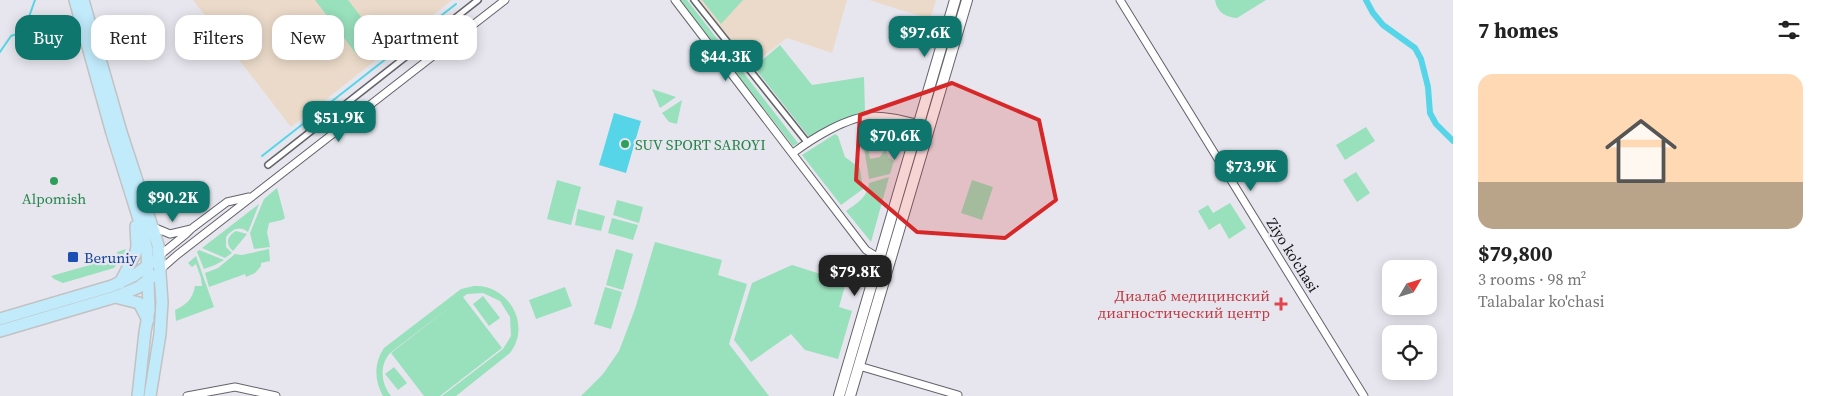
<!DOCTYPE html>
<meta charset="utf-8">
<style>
:root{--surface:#fff;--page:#f6f6f6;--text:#222;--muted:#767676;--accent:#0f766e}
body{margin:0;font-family:"Source Serif 4",serif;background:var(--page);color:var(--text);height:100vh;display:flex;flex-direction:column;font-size:19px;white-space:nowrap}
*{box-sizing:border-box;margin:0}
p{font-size:16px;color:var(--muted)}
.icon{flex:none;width:28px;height:28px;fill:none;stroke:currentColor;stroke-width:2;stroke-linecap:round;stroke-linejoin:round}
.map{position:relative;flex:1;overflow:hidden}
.drawer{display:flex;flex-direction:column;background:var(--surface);width:375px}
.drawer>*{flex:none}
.banner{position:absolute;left:15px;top:15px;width:475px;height:45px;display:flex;gap:10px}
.needle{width:32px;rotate:52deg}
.tools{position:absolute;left:1382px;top:260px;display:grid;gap:10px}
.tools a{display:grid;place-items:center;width:55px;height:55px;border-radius:10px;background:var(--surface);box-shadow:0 2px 12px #0003;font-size:25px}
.price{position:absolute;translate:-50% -42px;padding:0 11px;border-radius:10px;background:var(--accent);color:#fff;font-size:16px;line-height:32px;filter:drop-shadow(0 1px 2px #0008)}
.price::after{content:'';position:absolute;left:50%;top:30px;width:15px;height:11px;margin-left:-8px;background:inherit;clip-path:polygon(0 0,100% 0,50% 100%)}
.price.on{background:#222;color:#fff}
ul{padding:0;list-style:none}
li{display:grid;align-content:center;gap:10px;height:265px;padding:0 25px}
li span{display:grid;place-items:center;height:155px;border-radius:15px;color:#555}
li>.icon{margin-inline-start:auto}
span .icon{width:90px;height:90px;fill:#fffc;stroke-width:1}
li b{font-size:21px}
h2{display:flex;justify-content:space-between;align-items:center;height:60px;padding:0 25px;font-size:21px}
.tag{padding:0 18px;border-radius:15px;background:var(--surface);box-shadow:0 2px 12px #0003;font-size:18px;line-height:45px}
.tag.on{background:var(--accent);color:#fff}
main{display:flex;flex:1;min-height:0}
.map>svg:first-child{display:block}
</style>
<main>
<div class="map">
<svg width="1453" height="396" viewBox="0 0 1453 396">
<rect width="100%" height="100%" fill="#e7e6ee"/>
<path fill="#ebdac9" d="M193,0H452L291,127Z
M699,0H847L832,53L787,38L751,66Z
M869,0H936L930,19Z"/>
<path fill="#99e0bc" d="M315,0H348L378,39L357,55Z
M679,0H687L798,143L793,146Z
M702,0H743L721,24Z
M1215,0H1266L1237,18C1225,17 1217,12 1215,0Z
M780,45L812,85L864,77L865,112L844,119L809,137L754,67Z
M652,89L676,97L660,108Z
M682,100L677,124L669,122L662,113Z
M864,122L870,159L880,157L885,149L889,158L894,161L890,174L869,179L860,123Z
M890,122L905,126L895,159L889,152L885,129Z
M1366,127L1375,141L1345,160L1336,145Z
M835,134L838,136L845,157L860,168L863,189L841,205L802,155Z
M1356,172L1370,193L1357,202L1343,180Z
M889,177L871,242L846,211C856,204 868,197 869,183Z
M557,180L581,187L571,225L547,219Z
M972,180L993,187L982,220L961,213Z
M277,188L285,218L282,220L269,223L267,232L270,247L254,249L250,233L264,199Z
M617,200L643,207L639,223L613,215Z
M1230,203L1246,228L1229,239L1220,223L1209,230L1198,211L1208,205L1213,213Z
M259,204L248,232C240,225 232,229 226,237V247L232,253L225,258L202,248Z
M578,209L605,216L601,231L575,225Z
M612,218L638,225L633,240L608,233Z
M236,231L247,234L233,251C225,244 227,236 236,231Z
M655,242L722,260L718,275L747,284L729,344L769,396H581L603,374L619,351L635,309Z
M126,249L121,259L114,268L63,283L54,279L51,276L118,257L117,252Z
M269,249L270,261L261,263V266L255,273L246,277L245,274L209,287L205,273L218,268L235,254L242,255Z
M616,249L633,254L623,290L606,285Z
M199,250L224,260L215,265L204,269L197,252Z
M196,256L214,307L176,321L175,310C187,305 193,298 195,286H202L201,278L196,264L192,267L188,263Z
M792,265L846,282L839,307L852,311L838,359L805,350L791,334L751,362L734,340L752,283Z
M474,286C508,284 532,325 510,353L456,396H442L503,349L511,336L510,317L500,301L483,293L467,294L390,353C379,366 381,383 391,396H383C374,380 374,363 384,348L461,289Z
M565,287L572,306L536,319L529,300Z
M605,287L622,292L611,329L594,324Z
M483,296L500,318L489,326L473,304Z
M463,297L502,348L440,396H424L391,353Z
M394,367L407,383L398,390L385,374Z"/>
<path fill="#55d5e7" d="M614,113L641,121L626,173L599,165Z"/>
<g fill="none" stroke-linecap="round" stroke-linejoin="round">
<path stroke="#55d5e7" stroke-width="2" d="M0,52L11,36L20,33L25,28L35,0
M262,156L456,4"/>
<path stroke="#55d5e7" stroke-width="6" d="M1366,0L1373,13L1383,25L1415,48L1421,59L1428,87L1430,113L1436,124L1453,141"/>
<defs>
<path id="pedestrian" d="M694,0L807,142
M268,165L478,0"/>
<path id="minor" d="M675,0L866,250L879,258L890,261
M1120,0L1364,396
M793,153C813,138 848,116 873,116C889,116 904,120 919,124
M153,227L170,234L191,229
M159,256L186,234L191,229L227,202L249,197
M160,270L177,255L505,0
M859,366L958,395
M187,396L235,387L276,396"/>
<path id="secondary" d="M839,396L955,0
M850,396L967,0"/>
<path id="primary" d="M75,0L112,133L142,229L147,250L149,310L145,332L138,396
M83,0L121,132L158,245L162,302L160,334L150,396
M120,283L136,252L137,246L136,226
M115,297L139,303L148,320
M0,319L112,286L135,275L152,262
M0,331L115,297L139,287L153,276"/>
</defs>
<use href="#pedestrian" stroke="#64636a" stroke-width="8"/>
<use href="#minor" stroke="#64636a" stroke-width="9"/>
<use href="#secondary" stroke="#64636a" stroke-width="12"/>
<use href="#primary" stroke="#c2c2c3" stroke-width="14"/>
<use href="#pedestrian" stroke="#fff" stroke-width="5"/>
<use href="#minor" stroke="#fff" stroke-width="7"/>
<use href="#secondary" stroke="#fff" stroke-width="10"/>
<use href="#primary" stroke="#c1eafa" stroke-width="11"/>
</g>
<path fill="#d62828" fill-opacity="0.2" stroke="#d62828" stroke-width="4" stroke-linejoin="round" d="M952,83L1039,120L1056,200L1005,238L917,232L856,180L860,115Z"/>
<g fill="#2e9e5b" stroke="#e7e6ee" stroke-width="2">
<circle cx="625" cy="144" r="5"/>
<circle cx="54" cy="181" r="5"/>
</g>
<rect fill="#1a4fb4" stroke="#e7e6ee" stroke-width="2" x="67" y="251" width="12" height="12" rx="2.5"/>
<path fill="#e0444e" stroke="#e7e6ee" stroke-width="2" d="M1278.5 296.5h5v5h5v5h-5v5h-5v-5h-5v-5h5z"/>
<g text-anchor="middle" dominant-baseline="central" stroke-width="4.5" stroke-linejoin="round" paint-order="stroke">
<g font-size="15" fill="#27864d" stroke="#e7e6ee" text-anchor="start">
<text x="635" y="144">SUV SPORT SAROYI</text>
<text x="54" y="198" text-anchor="middle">Alpomish</text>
</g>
<g font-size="15" fill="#161619" stroke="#e7e6ee">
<text transform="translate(1293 255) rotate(58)">Ziyo ko'chasi</text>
</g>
<g font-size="15" fill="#164399" stroke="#e7e6ee" text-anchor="start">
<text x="84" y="257">Beruniy</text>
</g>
<g font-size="15" fill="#be3a42" stroke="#e7e6ee" text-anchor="end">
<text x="1270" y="295">Диалаб медицинский<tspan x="1270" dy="17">диагностический центр</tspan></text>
</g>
</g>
</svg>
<div class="tools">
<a><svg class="needle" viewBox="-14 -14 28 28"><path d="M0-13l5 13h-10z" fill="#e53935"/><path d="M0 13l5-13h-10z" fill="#767676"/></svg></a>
<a><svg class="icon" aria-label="locate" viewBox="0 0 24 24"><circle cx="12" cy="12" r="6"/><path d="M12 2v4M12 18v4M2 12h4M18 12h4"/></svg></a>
</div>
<b class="price" style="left:925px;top:58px">$97.6K</b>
<b class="price" style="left:726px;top:82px">$44.3K</b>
<b class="price" style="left:339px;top:143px">$51.9K</b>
<b class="price" style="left:895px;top:161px">$70.6K</b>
<b class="price" style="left:1251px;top:192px">$73.9K</b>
<b class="price" style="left:173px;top:223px">$90.2K</b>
<b class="price on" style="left:855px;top:297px">$79.8K</b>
<div class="banner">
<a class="tag on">Buy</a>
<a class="tag">Rent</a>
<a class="tag">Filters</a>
<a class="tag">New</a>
<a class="tag">Apartment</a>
</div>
</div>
<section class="drawer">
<h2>7 homes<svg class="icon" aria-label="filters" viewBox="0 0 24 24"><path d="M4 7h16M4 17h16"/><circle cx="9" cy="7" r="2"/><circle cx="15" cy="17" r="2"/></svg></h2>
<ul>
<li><span style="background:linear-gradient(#ffd9b3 70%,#b9a48a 0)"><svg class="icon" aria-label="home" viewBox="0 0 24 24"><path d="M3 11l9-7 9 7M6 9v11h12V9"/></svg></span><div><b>$79,800</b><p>3 rooms · 98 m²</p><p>Talabalar ko'chasi</p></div></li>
</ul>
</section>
</main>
